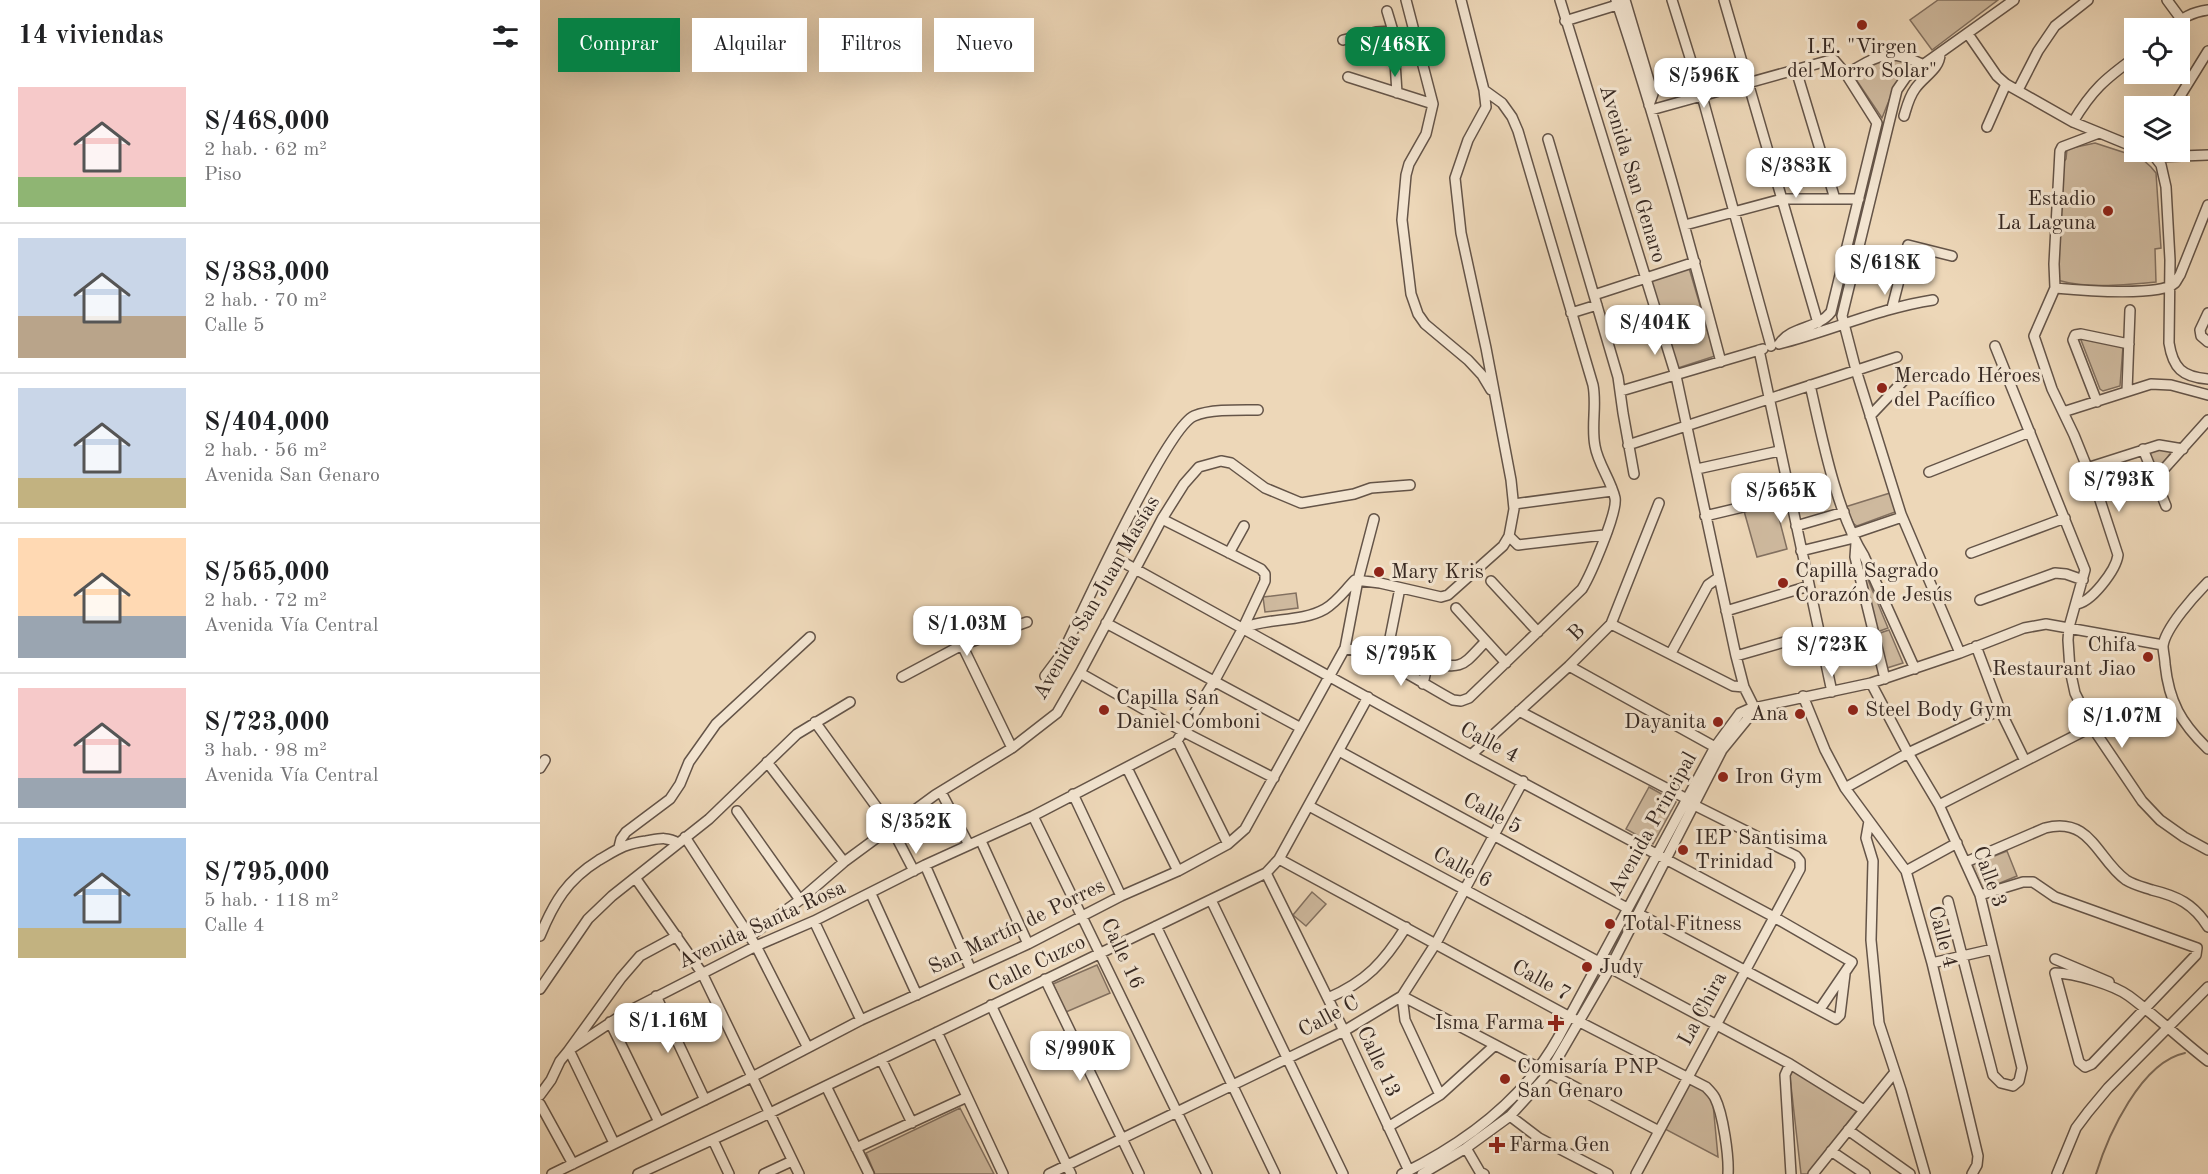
<!DOCTYPE html>
<html lang="es">
<meta charset="utf-8">
<style>
:root{--surface:#fff;--page:#f2f2f2;--text:#202124;--muted:#757577;--line:#e0e0e0;--accent:#0b8043}
body{margin:0;font-family:"Old Standard TT",serif;background:var(--page);color:var(--text);height:100vh;display:flex;flex-direction:column;font-size:22px;white-space:nowrap}
*{box-sizing:border-box;margin:0}
p{font-size:20px;color:var(--muted)}
.icon{flex:none;width:33px;height:33px;fill:none;stroke:currentColor;stroke-width:2;stroke-linecap:round;stroke-linejoin:round}
.map{position:relative;flex:1;overflow:hidden}
.sheet{display:flex;flex-direction:column;background:var(--surface);width:540px}
.sheet>*{flex:none}
.banner{position:absolute;left:18px;top:18px;width:570px;height:54px;display:flex;gap:12px}
.tools{position:absolute;left:1584px;top:18px;display:grid;gap:12px}
.tools a{display:grid;place-items:center;width:66px;height:66px;border-radius:0px;background:var(--surface);box-shadow:0 6px 24px #0002;font-size:30px}
.price{position:absolute;translate:-50% -51px;padding:0 14px;border-radius:12px;background:#fff;color:#222;font-size:20px;line-height:39px;filter:drop-shadow(0 2px 3px #0008)}
.price::after{content:'';position:absolute;left:50%;top:36px;width:18px;height:14px;margin-left:-9px;background:inherit;clip-path:polygon(0 0,100% 0,50% 100%)}
.price.current{background:var(--accent);color:#fff}
ul{padding:0;list-style:none}
li{display:flex;align-items:center;gap:18px;height:150px;padding:0 18px}
li+li{border-top:2px solid var(--line)}
li span{display:grid;place-items:center;flex:none;width:168px;height:120px;border-radius:0px;color:#555}
li>.icon{margin-inline-start:auto}
span .icon{width:72px;height:72px;fill:#fffc;stroke-width:1}
li b{font-size:26px}
h2{display:flex;justify-content:space-between;align-items:center;height:72px;padding:0 18px;font-size:26px}
.tag{padding:0 21px;border-radius:0px;background:var(--surface);box-shadow:0 6px 24px #0002;font-size:21px;line-height:54px}
.tag.current{background:var(--accent);color:#fff}
main{display:flex;flex:1;min-height:0}
.map>svg:first-child{display:block}
</style>
<main>
<section class="sheet">
<h2>14 viviendas<svg class="icon" aria-label="filters" viewBox="0 0 24 24"><path d="M4 7h16M4 17h16"/><circle cx="9" cy="7" r="2"/><circle cx="15" cy="17" r="2"/></svg></h2>
<ul>
<li><span style="background:linear-gradient(#f6c9c9 75%,#8fb573 0)"><svg class="icon" aria-label="home" viewBox="0 0 24 24"><path d="M3 11l9-7 9 7M6 9v11h12V9"/></svg></span><div><b>S/468,000</b><p>2 hab. · 62 m²</p><p>Piso</p></div></li>
<li><span style="background:linear-gradient(#c9d6e8 65%,#b9a48a 0)"><svg class="icon" aria-label="home" viewBox="0 0 24 24"><path d="M3 11l9-7 9 7M6 9v11h12V9"/></svg></span><div><b>S/383,000</b><p>2 hab. · 70 m²</p><p>Calle 5</p></div></li>
<li><span style="background:linear-gradient(#c9d6e8 75%,#c2b280 0)"><svg class="icon" aria-label="home" viewBox="0 0 24 24"><path d="M3 11l9-7 9 7M6 9v11h12V9"/></svg></span><div><b>S/404,000</b><p>2 hab. · 56 m²</p><p>Avenida San Genaro</p></div></li>
<li><span style="background:linear-gradient(#ffd9b3 65%,#9aa5b1 0)"><svg class="icon" aria-label="home" viewBox="0 0 24 24"><path d="M3 11l9-7 9 7M6 9v11h12V9"/></svg></span><div><b>S/565,000</b><p>2 hab. · 72 m²</p><p>Avenida Vía Central</p></div></li>
<li><span style="background:linear-gradient(#f6c9c9 75%,#9aa5b1 0)"><svg class="icon" aria-label="home" viewBox="0 0 24 24"><path d="M3 11l9-7 9 7M6 9v11h12V9"/></svg></span><div><b>S/723,000</b><p>3 hab. · 98 m²</p><p>Avenida Vía Central</p></div></li>
<li><span style="background:linear-gradient(#a9c7e8 75%,#c2b280 0)"><svg class="icon" aria-label="home" viewBox="0 0 24 24"><path d="M3 11l9-7 9 7M6 9v11h12V9"/></svg></span><div><b>S/795,000</b><p>5 hab. · 118 m²</p><p>Calle 4</p></div></li>
</ul>
</section>
<div class="map">
<svg width="1668" height="1174" viewBox="0 0 1668 1174">
<rect width="100%" height="100%" fill="#edd7b8"/>
<filter id="stains"><feTurbulence type="fractalNoise" baseFrequency=".00333" numOctaves="4"/><feColorMatrix values="0 0 0 0 .2 0 0 0 0 .09 0 0 0 0 .02 0 0 0 .5 -.17"/></filter>
<radialGradient id="worn" r=".72"><stop offset=".6" stop-color="#630" stop-opacity="0"/><stop offset="1" stop-color="#630" stop-opacity=".3"/></radialGradient>
<path fill="#ceb99e" stroke="#827060" stroke-width="1.5" d="M1398,0H1458L1392,50L1370,20Z
M1349,58L1373,65C1356,77 1350,99 1342,118L1313,75L1335,62Z
M1555,143L1601,158L1611,167L1616,173L1621,248L1615,249L1616,282C1584,285 1549,289 1517,280L1521,165L1526,159L1527,149Z
M1149,268L1175,356L1138,368L1111,280Z
M1541,337L1583,346L1580,386L1563,391L1560,389L1541,340Z
M1614,449L1633,450L1619,468L1614,467L1609,455Z
M1350,493L1356,509L1355,512L1317,526L1314,524L1305,507Z
M1235,503L1247,549L1217,557L1204,511Z
M1319,558L1348,628L1337,632Z
M756,593L758,608L725,612L723,597Z
M1349,630L1363,663L1347,668L1337,634Z
M1109,787L1136,802L1113,844L1086,829Z
M1467,851L1477,876L1443,890L1432,865Z
M772,892L786,904L766,926L753,915Z
M557,965L570,993L526,1012L513,984Z
M1249,1068L1318,1109L1269,1174H1261Z
M1150,1080L1165,1090L1173,1104L1178,1157L1125,1129Z
M420,1108L454,1174H335L326,1153Z"/>
<g fill="none" stroke-linecap="round" stroke-linejoin="round">
<path stroke="#7f6e5d" stroke-width="2" d="M1556,1174C1568,1135 1601,1062 1645,1053"/>
<defs>
<path id="minor" d="M866,0L893,104L886,134L869,164L866,175L862,220L871,294L878,314L885,324L928,360L942,375L951,390
M1020,0L1136,376L1196,656L1204,687L1214,707
M1076,0C1116,119 1149,241 1181,362
M1085,0L1113,94L1109,105
M1132,0L1162,96L1231,346
M1184,0L1278,323
M1627,0L1641,19
M847,11L853,31L857,93
M1025,21L1077,5
M1631,28C1642,18 1652,12 1668,10
M853,34L875,33
M1428,34L1457,76L1466,84L1533,122L1594,147
M803,40L836,32L853,31
M1256,70L1295,199
M1306,74C1339,56 1346,47 1382,64
M808,77L893,104
M1478,90L1498,51L1515,26L1548,0
M1634,106L1668,51
M1111,110L1287,61L1294,60L1306,74L1337,123L1291,312C1278,329 1252,326 1240,343
M1364,116C1367,106 1369,97 1375,89C1383,77 1400,69 1400,54
M1533,122C1552,90 1565,79 1594,58
M1447,127L1466,84
M1008,139L1078,377L1083,413L1094,474
M1605,152L1615,157L1621,165L1626,187L1630,260L1629,343C1633,368 1642,377 1668,379
M1615,157L1668,155
M1145,225L1242,199H1319
M1515,288C1537,290 1620,297 1635,283C1636,282 1639,276 1640,275L1668,205
M1054,295L1155,262
M1352,308L1368,245L1412,256
M1031,313L1057,305
M1668,313L1660,330L1661,336L1668,342
M1239,344C1291,331 1340,308 1393,300
M1455,346L1545,570L1529,627L1528,640L1530,670L1535,693L1552,727L1602,801L1620,820L1644,837L1668,850
M1219,350L1292,692
M1270,385C1282,437 1296,511 1324,556L1375,669
M1081,391L1223,349
M1587,391L1590,310
M1557,402L1533,340L1535,335L1541,334L1589,344
M1523,412L1611,384L1631,385L1668,395
M1330,416L1366,378
M1088,445L1357,357
M1603,449L1626,506
M1547,468L1619,445L1643,449
M1157,469L1239,451
M1389,472L1490,432
M1615,479L1668,420
M974,504L1072,491
M1165,516L1249,496
M1256,526L1304,512
M1312,534L1362,517
M969,536L978,545L1064,535
M1316,543L1315,557L1345,679
M1261,551L1314,538
M689,553L704,526
M1431,553L1525,518
M570,555L931,755L1234,917L1312,962L1280,1009
M951,581L998,632
M1668,582C1655,595 1625,628 1623,646C1623,651 1625,659 1625,664C1629,702 1641,723 1668,749
M1440,600L1515,573L1526,574L1543,580
M1536,604C1551,603 1576,570 1578,555L1559,497L1534,435L1512,389L1494,336L1515,288L1514,264L1520,151L1522,147L1559,133
M916,608L966,663
M1186,611L1269,586
M566,623L761,728
M1071,624L1193,686L1204,687
M703,628C729,617 760,623 785,609C797,602 805,590 815,580L840,583L901,597L908,595L963,546L969,536L974,509L971,480L946,348L921,233L915,178L928,140L946,107L944,90L921,0
M422,645L472,748
M1436,646L1460,710L1485,761
M805,648C844,656 878,681 913,700L921,701L929,698L1042,589C1050,576 1078,512 1075,498C1071,480 1058,464 1055,446C1051,426 1057,405 1053,385L978,131L972,117L962,103L944,90
M1131,653L1168,585L1178,578
M1420,653L1361,514L1316,370L1302,316L1357,90L1366,77L1474,0
M1196,656L1279,632
M845,663L860,588
M1029,666L1175,747
M540,673L644,732L734,778
M505,676L523,652C541,615 626,428 654,416C671,409 699,410 718,410
M362,677L422,645L487,622
M1331,683L1368,753L1399,805L1440,895L1482,1068L1479,1081L1473,1086L1461,1083L1453,1075L1408,901
M883,684L888,662C924,670 922,666 946,641
M1263,696L1285,750L1305,788L1366,871L1392,963L1438,1156L1437,1165L1432,1174
M979,711L1147,799
M275,722L351,827L374,871
M637,741L688,844
M799,751L1087,908
M931,755L1029,666L1071,624L1119,503
M227,762L304,862
M0,768L5,760
M587,768L638,871
M1305,788L1368,753L1460,710
M401,792L429,845
M533,794L581,896
M1399,805L1552,727
M769,806L1059,962
M197,811L260,900
M493,816L667,1174
M1329,821L1326,838L1333,861L1331,940L1339,1023L1361,1090L1385,1174
M145,837L216,946L267,1046
M441,841L488,944
M79,847L81,839L86,832L130,799L140,784L149,762L176,724L270,637
M739,859L1030,1017L1166,1087C1169,1090 1173,1094 1175,1098C1183,1114 1189,1156 1188,1174
M1426,862L1505,828C1551,816 1557,859 1586,880C1594,885 1603,887 1612,890C1637,896 1654,904 1668,927
M385,865L431,970
M1366,871L1417,843
M726,873L804,1031L869,1171
M96,879L162,973L259,1174
M331,894L377,995
M1440,895L1483,882H1493L1515,897L1657,948L1656,955L1552,1064L1545,1067L1539,1062L1515,973C1534,973 1574,985 1589,996C1616,1016 1641,1040 1668,1061
M671,900L803,1174
M1099,914L1296,1019L1300,1015L1305,974
M274,921L321,1020
M616,926L735,1174
M0,936C14,902 27,880 59,860C78,849 84,844 106,841C118,839 127,836 138,843
M210,936L260,900L304,862L395,795L472,748L517,713L540,673L622,519L644,484L659,467L681,461L691,463L725,488L761,503L814,494L831,488L870,485
M1515,959L1569,982
M1392,963L1453,949
M1070,968L1250,1064L1324,1110
M505,979L599,1174
M0,989L48,919L72,896L169,819L257,734L310,702
M116,996L165,1100
M862,996L1119,1131
M862,996L865,1020L900,1095
M788,998C826,982 844,962 866,927
M451,1005L531,1174
M70,1022L119,1122
M397,1032L463,1174
M341,1059L372,1123
M1250,1064L1245,1075L1251,1174
M286,1086L329,1174
M0,1095L11,1080L20,1061L29,1050L85,1013L216,946L274,921L385,865L493,816L637,741L675,680L703,628L725,581V574L721,569L622,519
M0,1104L33,1164
M970,1116L999,1138L1068,1174
M848,1127L900,1095L954,1046
M1308,1130L1370,1174
M173,1140L189,1174
M74,1143L29,1050L81,978L100,956L137,936
M316,1148L427,1097
M926,1148L940,1172L944,1174
M1291,1151L1325,1174
M12,1174L212,1077L321,1020L488,944L581,896L638,871L688,844L705,829L805,648L818,580L834,519
M98,1174L230,1113L726,873L739,859L828,697
M224,1174L252,1161
M509,1174L804,1031L862,996L896,943L983,781
M862,1174C925,1143 984,1099 1018,1038L1175,747L1200,713L1209,709L1331,683L1420,653L1484,628L1506,624L1623,645
M882,1174L926,1148L970,1116L1009,1073L1070,968L1182,750L1213,712L1214,707
M1096,1174L1260,869V861L1256,856L1154,805
M1273,1174L1355,1072
M1517,1174L1536,1128L1548,1112L1568,1088L1668,987"/>
</defs>
<use href="#minor" stroke="#645448" stroke-width="12"/>
<use href="#minor" stroke="#f3e5d1" stroke-width="9"/>
</g>
<g fill="#8f2418" stroke="#f3e5d1" stroke-width="2">
<circle cx="1322" cy="25" r="6"/>
<circle cx="1568" cy="211" r="6"/>
<circle cx="1342" cy="388" r="6"/>
<circle cx="839" cy="572" r="6"/>
<circle cx="1243" cy="583" r="6"/>
<circle cx="1608" cy="657" r="6"/>
<circle cx="564" cy="710" r="6"/>
<circle cx="1313" cy="710" r="6"/>
<circle cx="1260" cy="714" r="6"/>
<circle cx="1178" cy="722" r="6"/>
<circle cx="1183" cy="777" r="6"/>
<circle cx="1143" cy="850" r="6"/>
<circle cx="1070" cy="924" r="6"/>
<circle cx="1047" cy="967" r="6"/>
<path d="M1013 1014h6v6h6v6h-6v6h-6v-6h-6v-6h6z"/>
<circle cx="965" cy="1079" r="6"/>
<path d="M954 1136h6v6h6v6h-6v6h-6v-6h-6v-6h6z"/>
</g>
<g text-anchor="middle" dominant-baseline="central" stroke-width="6" stroke-linejoin="round" paint-order="stroke">
<g font-size="21" fill="#362822" stroke="#f3e5d1" text-anchor="start">
<text x="1322" y="47" text-anchor="middle">I.E. "Virgen<tspan x="1322" dy="24">del Morro Solar"</tspan></text>
<text x="1556" y="199" text-anchor="end">Estadio<tspan x="1556" dy="24">La Laguna</tspan></text>
<text x="1354" y="376">Mercado Héroes<tspan x="1354" dy="24">del Pacífico</tspan></text>
<text x="1255" y="571">Capilla Sagrado<tspan x="1255" dy="24">Corazón de Jesús</tspan></text>
<text x="851" y="572">Mary Kris</text>
<text x="1596" y="645" text-anchor="end">Chifa<tspan x="1596" dy="24">Restaurant Jiao</tspan></text>
<text x="576" y="698">Capilla San<tspan x="576" dy="24">Daniel Comboni</tspan></text>
<text x="1325" y="710">Steel Body Gym</text>
<text x="1248" y="714" text-anchor="end">Ana</text>
<text x="1166" y="722" text-anchor="end">Dayanita</text>
<text x="1195" y="777">Iron Gym</text>
<text x="1155" y="838">IEP Santisima<tspan x="1155" dy="24">Trinidad</tspan></text>
<text x="1082" y="924">Total Fitness</text>
<text x="1059" y="967">Judy</text>
<text x="1004" y="1023" text-anchor="end">Isma Farma</text>
<text x="977" y="1067">Comisaría PNP<tspan x="977" dy="24">San Genaro</tspan></text>
<text x="969" y="1145">Farma Gen</text>
</g>
<g font-size="21" fill="#362822" stroke="#f3e5d1">
<text transform="translate(1092 174) rotate(73)">Avenida San Genaro</text>
<text transform="translate(557 598) rotate(-60)">Avenida San Juan Masías</text>
<text transform="translate(1037 633) rotate(-45)">B</text>
<text transform="translate(949 743) rotate(28)">Calle 4</text>
<text transform="translate(952 814) rotate(29)">Calle 5</text>
<text transform="translate(1113 824) rotate(-61)">Avenida Principal</text>
<text transform="translate(922 868) rotate(28)">Calle 6</text>
<text transform="translate(1449 877) rotate(70)">Calle 3</text>
<text transform="translate(222 925) rotate(-25)">Avenida Santa Rosa</text>
<text transform="translate(477 927) rotate(-26)">San Martín de Porres</text>
<text transform="translate(1402 937) rotate(75)">Calle 4</text>
<text transform="translate(582 954) rotate(65)">Calle 16</text>
<text transform="translate(497 964) rotate(-26)">Calle Cuzco</text>
<text transform="translate(1001 981) rotate(29)">Calle 7</text>
<text transform="translate(1163 1009) rotate(-62)">La Chira</text>
<text transform="translate(789 1017) rotate(-28)">Calle C</text>
<text transform="translate(838 1062) rotate(65)">Calle 13</text>
</g>
</g>
<rect width="100%" height="100%" filter="url(#stains)"/>
<rect width="100%" height="100%" fill="url(#worn)"/>
</svg>
<div class="tools">
<a><svg class="icon" aria-label="locate" viewBox="0 0 24 24"><circle cx="12" cy="12" r="6"/><path d="M12 2v4M12 18v4M2 12h4M18 12h4"/></svg></a>
<a><svg class="icon" aria-label="layers" viewBox="0 0 24 24"><path d="M12 4l9 5-9 5-9-5zM3 14l9 5 9-5"/></svg></a>
</div>
<b class="price current" style="left:855px;top:78px">S/468K</b>
<b class="price" style="left:1164px;top:109px">S/596K</b>
<b class="price" style="left:1256px;top:199px">S/383K</b>
<b class="price" style="left:1345px;top:296px">S/618K</b>
<b class="price" style="left:1115px;top:356px">S/404K</b>
<b class="price" style="left:1579px;top:513px">S/793K</b>
<b class="price" style="left:1241px;top:524px">S/565K</b>
<b class="price" style="left:427px;top:657px">S/1.03M</b>
<b class="price" style="left:1292px;top:678px">S/723K</b>
<b class="price" style="left:861px;top:687px">S/795K</b>
<b class="price" style="left:1582px;top:749px">S/1.07M</b>
<b class="price" style="left:376px;top:855px">S/352K</b>
<b class="price" style="left:128px;top:1054px">S/1.16M</b>
<b class="price" style="left:540px;top:1082px">S/990K</b>
<div class="banner">
<a class="tag current">Comprar</a>
<a class="tag">Alquilar</a>
<a class="tag">Filtros</a>
<a class="tag">Nuevo</a>
</div>
</div>
</main>
